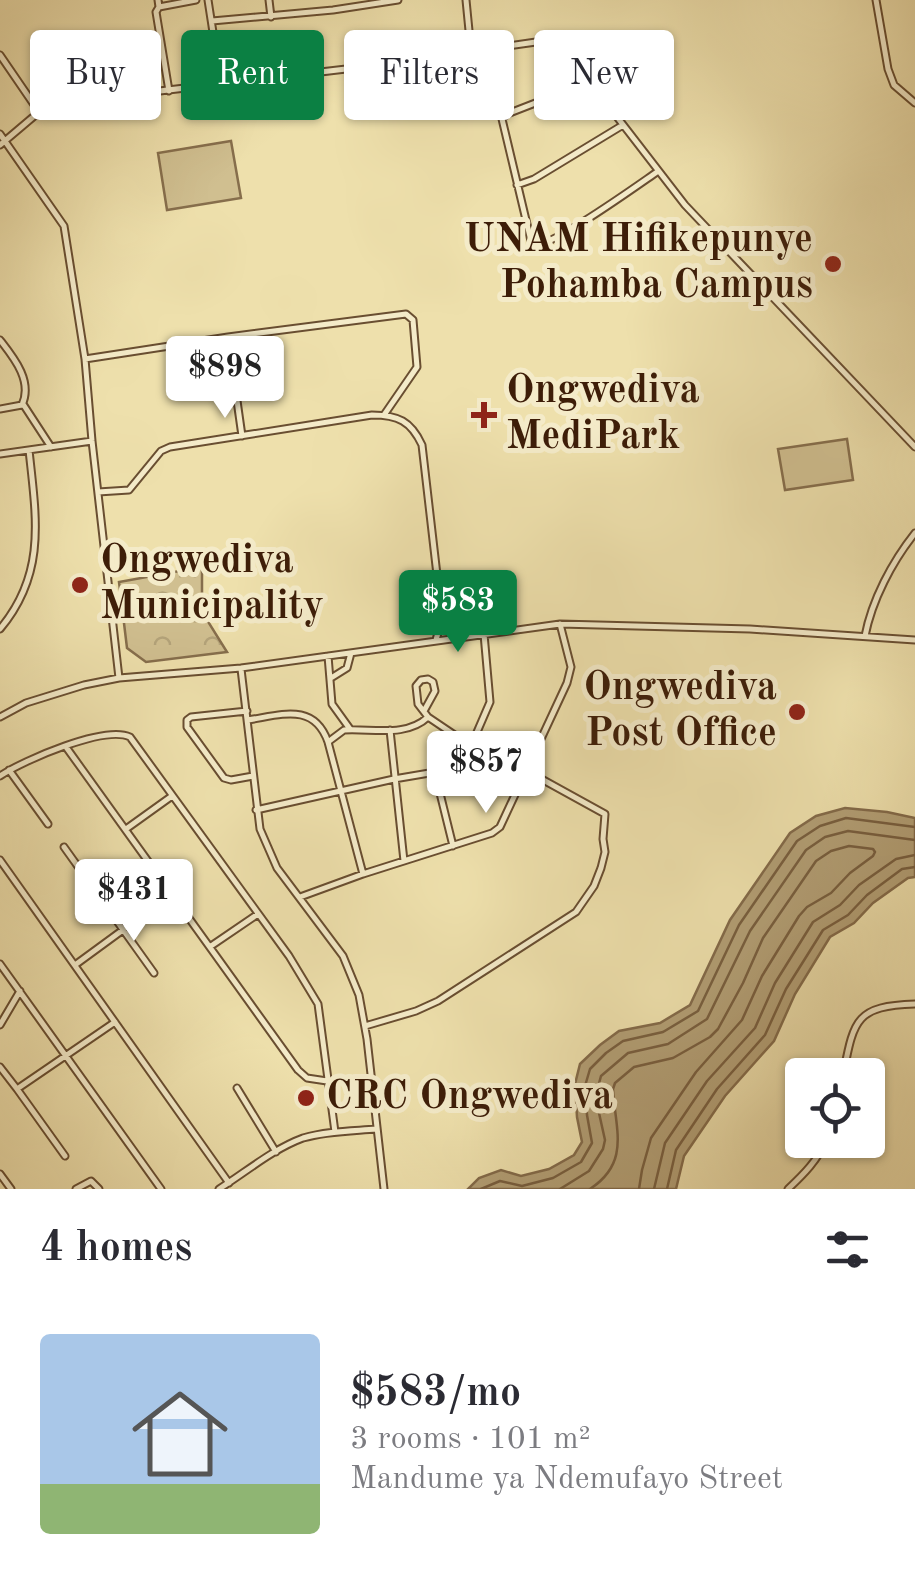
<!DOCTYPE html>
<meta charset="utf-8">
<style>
:root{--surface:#fff;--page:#f7f7f7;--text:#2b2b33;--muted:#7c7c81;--line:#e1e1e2;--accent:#0b8043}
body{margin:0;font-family:"Old Standard TT",serif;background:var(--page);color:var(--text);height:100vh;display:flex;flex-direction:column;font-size:38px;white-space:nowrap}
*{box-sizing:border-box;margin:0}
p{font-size:32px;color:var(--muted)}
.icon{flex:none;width:55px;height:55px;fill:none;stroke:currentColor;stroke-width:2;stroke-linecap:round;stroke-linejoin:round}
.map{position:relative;height:1189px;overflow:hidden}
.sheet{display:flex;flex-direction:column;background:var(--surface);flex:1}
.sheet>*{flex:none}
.hud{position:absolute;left:30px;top:30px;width:855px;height:90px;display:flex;gap:20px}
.tools{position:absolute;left:785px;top:1058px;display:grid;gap:20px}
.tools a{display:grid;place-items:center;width:100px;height:100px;border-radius:10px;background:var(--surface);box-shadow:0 2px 8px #0004;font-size:50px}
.price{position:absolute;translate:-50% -85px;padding:0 22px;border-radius:10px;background:#fff;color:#222;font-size:32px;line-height:65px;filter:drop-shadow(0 2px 5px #0008)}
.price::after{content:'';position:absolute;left:50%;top:60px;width:30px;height:22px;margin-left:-15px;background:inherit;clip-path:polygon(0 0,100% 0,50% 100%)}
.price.on{background:var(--accent);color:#fff}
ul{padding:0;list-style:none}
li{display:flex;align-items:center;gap:30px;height:250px;padding:0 40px}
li+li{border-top:2px solid var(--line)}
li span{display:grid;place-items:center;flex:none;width:280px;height:200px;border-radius:10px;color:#555}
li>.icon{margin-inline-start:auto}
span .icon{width:120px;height:120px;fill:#fffc;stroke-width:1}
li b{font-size:42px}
h2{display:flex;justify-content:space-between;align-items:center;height:120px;padding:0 40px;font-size:42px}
.chip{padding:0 35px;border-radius:10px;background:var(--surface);box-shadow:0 2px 8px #0004;font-size:35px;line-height:90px}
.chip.on{background:var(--accent);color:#fff}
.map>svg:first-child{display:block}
</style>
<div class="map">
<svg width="915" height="1189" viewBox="0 0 915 1189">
<defs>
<pattern id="park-crowns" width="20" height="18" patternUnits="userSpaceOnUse" patternTransform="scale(2.5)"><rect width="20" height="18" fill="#d0bf90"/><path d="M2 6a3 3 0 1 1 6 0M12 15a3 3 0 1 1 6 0" fill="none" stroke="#b4a47b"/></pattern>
</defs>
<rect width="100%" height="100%" fill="#eee0ac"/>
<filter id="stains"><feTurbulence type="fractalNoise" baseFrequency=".002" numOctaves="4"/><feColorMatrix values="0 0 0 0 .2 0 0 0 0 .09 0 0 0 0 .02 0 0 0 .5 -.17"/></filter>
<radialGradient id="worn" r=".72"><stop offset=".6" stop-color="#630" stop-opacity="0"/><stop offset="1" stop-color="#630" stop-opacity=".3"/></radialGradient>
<path fill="#d0bf90" stroke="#866e4c" stroke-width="2.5" d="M231,141L241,198L167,210L158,153Z
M847,439L853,480L785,490L778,449Z"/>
<path fill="url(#park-crowns)" stroke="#866e4c" stroke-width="2.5" d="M202,567V612L227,652L146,662L127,648L119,582Z"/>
<path fill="#b29e74" stroke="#836a49" stroke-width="2.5" d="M845,808L887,812L915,818V877L908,878L873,903L854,923L830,937L795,994L774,1041L725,1096L684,1156L676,1189H468L479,1178L501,1170L521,1176L549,1169L574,1155L582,1142L577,1117L575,1084L580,1064L600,1045L619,1031L660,1023L690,1005L730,920L790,833L816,816Z"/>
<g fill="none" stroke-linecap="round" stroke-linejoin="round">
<path stroke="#785e3e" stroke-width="2.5" d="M481,1189L500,1181L522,1186L553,1178L581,1162L592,1143L587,1115L585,1086L590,1069L606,1053L623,1041L663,1032L698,1011L739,925L797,841L820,826L846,818L915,827
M560,1189L589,1171L603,1149L605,1140L599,1113L598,1087L601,1076L628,1053L668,1044L707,1019L750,931L806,850L825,837L848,831L915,840
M590,1189C631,1162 615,1129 613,1089L615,1083L634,1067L673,1058L710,1037L718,1029L743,983L763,938L816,861L831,851L849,846L873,849L875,852L873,856L850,873L831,893L807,907L799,916L762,976L742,1020L696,1072L651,1138L642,1170L639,1189
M654,1189L665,1143L707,1081L755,1028L775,983L813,922L840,905L859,885L896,859L915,855
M667,1189L676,1150L717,1089L765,1035L786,989L823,930L848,915L867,895L902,869L915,867"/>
<defs>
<path id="street" d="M158,0L159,7L156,12L169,91
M208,0L221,84
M269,0L271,17
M466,0L471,51
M876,0L888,69L894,85L915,103
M159,7L196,0
M212,21L333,10L398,0
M0,55L39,112
M585,76L561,93L507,114L502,119L531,241C533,242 536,244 538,244C556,244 638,185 657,172
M0,134L64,226L85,359L92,441L119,678
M0,145L39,112L58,103L346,69L536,42C551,43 560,45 570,56L685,205L915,447
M517,185L534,179L623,125
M228,337L242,436
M0,340C14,358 33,381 22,405L0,409
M85,359L228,337L406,314L413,320L417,367L384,415
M23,404L51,447
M0,454L92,441
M98,492L129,490L161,451L170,447L372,415C398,415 411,421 422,445L442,618L436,640
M442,618L458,637
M0,629C47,573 36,517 29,450
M865,636C872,600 892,562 915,533
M328,656L332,704L350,729
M241,669L260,829L277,868L343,956L359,995L367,1039L384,1189
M331,678L347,668L351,653
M247,711L191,717L187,720V727L224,778L231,780L253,776
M424,711L435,691L433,682L428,679L421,680L416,686L418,704L428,717L471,746
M0,717L26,703L84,685L119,678L241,668L560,624L750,629L915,640
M248,720C281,715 314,702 328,742L363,874
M390,730L404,861
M328,742L344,730C371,728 406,738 428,717
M66,747L298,1070L307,1078L327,1081
M9,770L48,824
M435,773L453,846
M0,776C24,760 105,725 130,737L289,956L318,1004L335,1132
M256,810L394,779L453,769L471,746L490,702L484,634
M126,829L172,796
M64,847L154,973
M0,860L229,1183
M300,897L363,874L492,833L500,827L567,683L571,667L560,624
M211,946L258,914
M0,964L161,1189
M75,965L172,894
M0,1025L20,991
M365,1026L416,1011L438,1001L576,912L594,886L601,868L605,852L603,839L605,814L527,771L477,735
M0,1067L17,1089
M843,1075C854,1020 855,1006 915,1004
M237,1088L276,1152
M65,1156L17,1089L115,1022
M0,1174L11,1189
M76,1189L91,1181L99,1189
M219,1189C246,1172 273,1149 303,1138C327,1131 352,1131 376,1129
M788,1189C803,1175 819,1159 826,1140"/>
</defs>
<use href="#street" stroke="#694e31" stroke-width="9"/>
<use href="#street" stroke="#f4ebc9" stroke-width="5"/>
</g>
<g fill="#8f2418" stroke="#f4ebc9" stroke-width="4">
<circle cx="833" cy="264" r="10"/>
<path d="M479 400h10v10h10v10h-10v10h-10v-10h-10v-10h10z"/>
<circle cx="80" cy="585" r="10"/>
<circle cx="797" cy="712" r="10"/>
<circle cx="306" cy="1098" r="10"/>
</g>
<g text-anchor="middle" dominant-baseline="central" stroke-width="10" stroke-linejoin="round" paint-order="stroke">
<g font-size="40" font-weight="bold" fill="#3d1d08" stroke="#f4ebc9" text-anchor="start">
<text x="813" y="241" text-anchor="end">UNAM Hifikepunye<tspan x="813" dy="46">Pohamba Campus</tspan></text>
<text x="506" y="392">Ongwediva<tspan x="506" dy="46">MediPark</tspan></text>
<text x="100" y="562">Ongwediva<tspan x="100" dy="46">Municipality</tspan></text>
<text x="777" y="689" text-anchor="end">Ongwediva<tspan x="777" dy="46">Post Office</tspan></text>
<text x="326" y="1098">CRC Ongwediva</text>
</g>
</g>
<rect width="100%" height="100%" filter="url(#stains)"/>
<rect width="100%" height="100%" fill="url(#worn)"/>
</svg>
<div class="tools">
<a><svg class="icon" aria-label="locate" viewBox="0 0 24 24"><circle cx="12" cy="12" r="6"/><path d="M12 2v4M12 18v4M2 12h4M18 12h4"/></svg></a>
</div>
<b class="price" style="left:225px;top:421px">$898</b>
<b class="price on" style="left:458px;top:655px">$583</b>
<b class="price" style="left:486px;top:816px">$857</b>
<b class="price" style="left:134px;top:944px">$431</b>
<div class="hud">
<a class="chip">Buy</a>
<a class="chip on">Rent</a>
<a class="chip">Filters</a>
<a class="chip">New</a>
</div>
</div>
<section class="sheet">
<h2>4 homes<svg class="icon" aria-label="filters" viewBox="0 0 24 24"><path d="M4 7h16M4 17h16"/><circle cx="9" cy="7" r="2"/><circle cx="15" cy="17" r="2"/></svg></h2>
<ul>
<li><span style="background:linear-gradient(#a9c7e8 75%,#8fb573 0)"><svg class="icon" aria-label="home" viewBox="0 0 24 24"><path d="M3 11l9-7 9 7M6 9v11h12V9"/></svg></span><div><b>$583/mo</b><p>3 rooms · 101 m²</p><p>Mandume ya Ndemufayo Street</p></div></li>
</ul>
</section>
